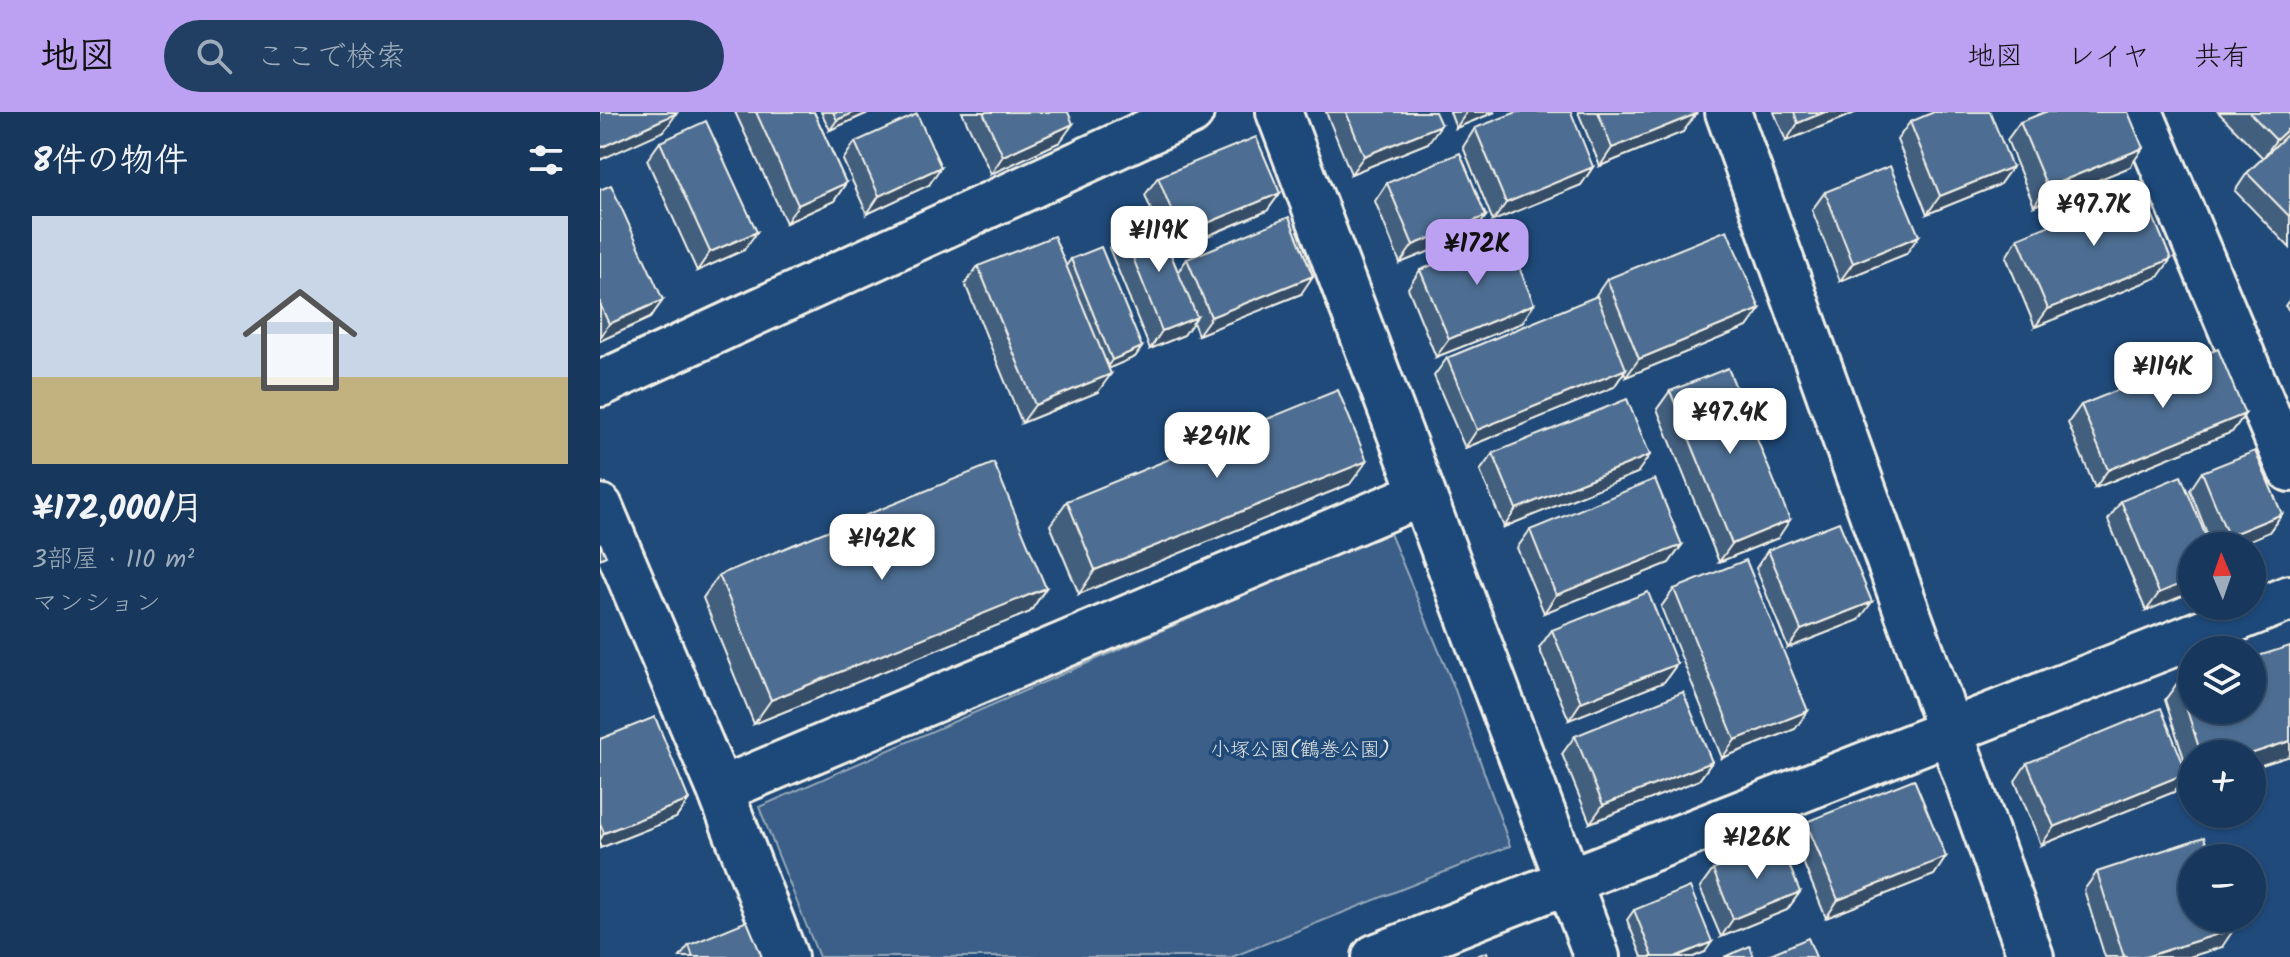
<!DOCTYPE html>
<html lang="ja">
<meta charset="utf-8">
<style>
:root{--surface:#17385c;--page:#203f62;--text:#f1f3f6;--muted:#9eacbb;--line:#365272;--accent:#bca0f2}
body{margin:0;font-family:Kalam,"Klee One",sans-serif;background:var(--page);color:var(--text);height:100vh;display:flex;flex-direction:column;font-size:30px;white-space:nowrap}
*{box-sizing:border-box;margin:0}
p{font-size:26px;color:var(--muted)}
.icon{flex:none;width:44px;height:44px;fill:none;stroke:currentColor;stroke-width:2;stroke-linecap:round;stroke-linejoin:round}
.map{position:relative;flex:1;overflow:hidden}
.details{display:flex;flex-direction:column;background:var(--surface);width:600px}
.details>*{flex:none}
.needle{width:52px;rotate:358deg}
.controls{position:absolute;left:1578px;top:420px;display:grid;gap:16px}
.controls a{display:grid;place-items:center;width:88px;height:88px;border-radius:50%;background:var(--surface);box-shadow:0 2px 6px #0004,0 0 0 2px var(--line);font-size:40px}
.price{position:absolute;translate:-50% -68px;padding:0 18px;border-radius:16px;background:#fff;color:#222;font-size:26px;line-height:52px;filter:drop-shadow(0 2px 4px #0008)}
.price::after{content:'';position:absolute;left:50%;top:48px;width:24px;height:18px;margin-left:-12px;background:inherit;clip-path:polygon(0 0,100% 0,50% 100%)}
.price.current{background:var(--accent);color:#111}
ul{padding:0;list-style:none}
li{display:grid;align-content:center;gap:16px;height:424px;padding:0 32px}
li+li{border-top:2px solid var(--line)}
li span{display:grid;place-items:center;height:248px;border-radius:0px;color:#555}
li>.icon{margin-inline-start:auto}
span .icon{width:144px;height:144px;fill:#fffc;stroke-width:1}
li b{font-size:34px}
h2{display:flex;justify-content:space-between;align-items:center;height:96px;padding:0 32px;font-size:34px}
header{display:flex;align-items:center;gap:48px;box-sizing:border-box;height:112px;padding:0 40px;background:var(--accent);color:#111}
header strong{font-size:38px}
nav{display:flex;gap:44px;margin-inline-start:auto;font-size:28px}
.search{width:560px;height:72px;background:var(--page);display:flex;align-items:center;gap:20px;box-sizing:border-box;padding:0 28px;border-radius:44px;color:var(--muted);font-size:30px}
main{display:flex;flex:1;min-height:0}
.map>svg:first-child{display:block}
</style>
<header>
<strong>地図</strong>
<div class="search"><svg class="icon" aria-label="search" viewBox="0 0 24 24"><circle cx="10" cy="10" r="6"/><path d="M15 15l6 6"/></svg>ここで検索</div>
<nav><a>地図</a><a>レイヤ</a><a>共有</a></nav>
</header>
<main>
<section class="details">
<h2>8件の物件<svg class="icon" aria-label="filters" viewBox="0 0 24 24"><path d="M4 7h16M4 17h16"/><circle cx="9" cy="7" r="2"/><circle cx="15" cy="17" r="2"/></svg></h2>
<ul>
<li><span style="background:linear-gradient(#c9d6e8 65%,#c2b280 0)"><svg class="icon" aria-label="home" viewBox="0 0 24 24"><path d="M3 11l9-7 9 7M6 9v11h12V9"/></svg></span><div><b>¥172,000/月</b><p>3部屋 · 110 m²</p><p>マンション</p></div></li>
</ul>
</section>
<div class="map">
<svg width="1690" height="845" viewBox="0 0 1690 845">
<rect width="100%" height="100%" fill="#1f4a7a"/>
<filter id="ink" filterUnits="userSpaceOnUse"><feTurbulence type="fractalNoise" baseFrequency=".0125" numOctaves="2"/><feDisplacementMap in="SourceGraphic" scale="16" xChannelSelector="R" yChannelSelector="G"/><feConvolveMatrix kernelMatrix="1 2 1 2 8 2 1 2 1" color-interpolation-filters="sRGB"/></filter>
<g filter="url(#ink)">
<path fill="#3a5f88" stroke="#97a8b8" stroke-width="2" d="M789,419L854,575L910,734L632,845H219L159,695Z"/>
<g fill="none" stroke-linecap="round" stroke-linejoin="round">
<defs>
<path id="street" d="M679,0L997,845
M1128,0L1431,845
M1540,0L1690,357
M0,272L591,0
M0,395L120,678L185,845
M120,678L821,382
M775,845L1690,486"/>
</defs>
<use href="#street" stroke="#f4f1e8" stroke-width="50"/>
<use href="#street" stroke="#1f4a7a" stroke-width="44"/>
</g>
<path fill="#425f7e" stroke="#f4f1e8" stroke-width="2" d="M135,0H214L246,71L234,89L186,111Z
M221,0H270L230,18Z
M362,0H468L460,30L391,62Z
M726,0H835L828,31L751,62Z
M850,0H895L856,16Z
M978,0H1095L1083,20L1000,54Z
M1174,0H1257L1186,29Z
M1618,0H1690V136L1635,79L1647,61L1663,46Z
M1310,10L1412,55L1399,73L1327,102L1297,28Z
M1420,10L1530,55L1434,94L1407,28Z
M875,16L993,55L981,73L893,109L863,35Z
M60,30L144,138L97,159L47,48Z
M255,30L329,73L267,102L243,48Z
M558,65L680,81L667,99L570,140L578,160L587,147L701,182L598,223L593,210L584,223L550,237L509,136L522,118L554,105L545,83Z
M787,71L886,104L873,122L800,151L775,89Z
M0,78L63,188L50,206L0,229Z
M1225,80L1306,142L1240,169L1212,98Z
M1418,126L1558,165L1435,215L1406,145Z
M471,147L542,235L535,245L509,256L498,280L422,311L365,172L378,154H466Z
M820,158L922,211L836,245L808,176Z
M1007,167L1160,197L1147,215L1026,265L1024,260L1014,275L865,336L834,264L847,246L994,186Z
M1690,187V199L1685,194Z
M1070,279L1178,426L1119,450L1057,297Z
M1481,293L1645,302L1632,320L1495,376L1468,311Z
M893,341L1037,361L904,415L880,359Z
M1602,360L1682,402L1669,420L1636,434H1612L1590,378Z
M750,372L479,482L450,413L467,389Z
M1521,389L1610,434L1546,499L1508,408Z
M930,418L1082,433L1069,451L944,501L917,436Z
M1168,438L1259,508L1188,536L1156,456Z
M119,463L446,476L430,500L154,612L103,486Z
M1074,477L1208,599L1195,617L1122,646L1061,495Z
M952,518L1077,552L1064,570L969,608L939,536Z
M1578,570L1690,644L1652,656V642H1592V671L1565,588Z
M975,624L1112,650L1099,668L990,711L962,642Z
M0,627L89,688L76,706L0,736Z
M1427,651L1587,661L1574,680L1441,733L1415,669Z
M1206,710L1346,745L1334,763L1226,806L1194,728Z
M1113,758L1200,780L1187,798L1121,825L1100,776Z
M1497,760L1622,835L1589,845H1505L1484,778Z
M1034,798L1105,840L1093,845H1042L1027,808Z
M89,833L162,845H80Z"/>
<path fill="#364d66" stroke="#f4f1e8" stroke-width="2" d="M255,0H270L230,18L237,8Z
M867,0H895L856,16Z
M1225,0H1257L1186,29L1198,11Z
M77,1L64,19L0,48V36Z
M1096,2L1083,20L1000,54L1012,36Z
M473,12L460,30L391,62L403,44Z
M841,13L828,31L751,62L764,44Z
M1690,15V20L1663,46L1676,28Z
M1543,36L1530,55L1434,94L1447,75Z
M341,55L329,73L267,102L279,84Z
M993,55L981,73L893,109L906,91Z
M1412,55L1399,73L1327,102L1340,84Z
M246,71L234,89L186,111L198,93Z
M680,81L667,99L568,140L581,122Z
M886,104L873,122L800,151L813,133Z
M157,120L144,138L97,159L110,140Z
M1319,124L1306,142L1240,169L1253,151Z
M1571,147L1558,165L1435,215L1448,197Z
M713,164L701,182L598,223L611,205Z
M63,188L50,206L0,229V226L9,212Z
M934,192L922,211L836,245L849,227Z
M1160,197L1147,215L1026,265L1039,247Z
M597,205L584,223L550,237L562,219Z
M542,235L535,245L505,258L512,248Z
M1026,257L1014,275L865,336L877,318Z
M511,262L498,280L422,311L435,293Z
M1645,302L1632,320L1495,376L1508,358Z
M1050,343L1037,361L904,415L916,397Z
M767,349L750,372L479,482L495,458Z
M1682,402L1669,420L1636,434H1622L1628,424Z
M1190,408L1178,426L1119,450L1132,432Z
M1082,433L1069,451L944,501L956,483Z
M1592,467V480L1546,499L1559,481Z
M446,476L430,500L154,612L171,588Z
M1272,490L1259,508L1188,536L1201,518Z
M1077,552L1064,570L969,608L981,590Z
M1208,599L1195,617L1122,646L1135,628Z
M1690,629V644L1652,656V642H1650Z
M1112,650L1099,668L990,711L1003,693Z
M1587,661L1574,680L1441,733L1454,715Z
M89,688L76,706L0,736V728L4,721Z
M1346,745L1334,763L1226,806L1238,788Z
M1200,780L1187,798L1121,825L1133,807Z
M1634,817L1622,835L1589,845H1545Z
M1112,830L1105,840L1093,845H1075Z"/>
<path fill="#4d6e92" stroke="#f4f1e8" stroke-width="2" d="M0,0H76L77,1L0,36Z
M156,0H214L246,71L198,93Z
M233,0H255L237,8Z
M383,0H468L473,12L403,44Z
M746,0H835L841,13L764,44Z
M917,0H971L993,55L906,91L875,16Z
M998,0H1095L1096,2L1012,36Z
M1194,0H1225L1198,11Z
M1334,0H1390L1412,55L1340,84L1310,10Z
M1445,0H1528L1543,36L1447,75L1420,10Z
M1649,0H1690V15L1676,28Z
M317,2L341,55L279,84L255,30Z
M106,9L157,120L110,140L60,30Z
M1690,20V105L1647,61Z
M656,25L680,81L581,122L558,65Z
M860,41L886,104L813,133L787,71Z
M1290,54L1319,124L1253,151L1225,80Z
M11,73L63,188L9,212L0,192V78Z
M1541,76L1571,147L1448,197L1418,126Z
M555,105L597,205L562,219L522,118Z
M689,105L713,164L611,205L587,147Z
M1127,118L1160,197L1039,247L1007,167Z
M906,123L934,192L849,227L820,158Z
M454,124L511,262L435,293L378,154Z
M501,135L542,235L512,248L471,147Z
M997,184L1026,257L877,318L847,246Z
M1618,237L1645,302L1508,358L1481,293Z
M1128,256L1190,408L1132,432L1070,279Z
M738,278L767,349L495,458L467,389Z
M1027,287L1050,343L916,397L893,341Z
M1655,339L1682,402L1628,424L1602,360Z
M394,351L446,476L171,588L119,463Z
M1581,364L1610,434H1592V467L1559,481L1521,389Z
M1055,367L1082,433L956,483L930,418Z
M1239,410L1272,490L1201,518L1168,438Z
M0,431L6,444L0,447Z
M1146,448L1208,599L1135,628L1074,477Z
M1048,480L1077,552L981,590L952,518Z
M1690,534V629L1650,642H1601L1578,570L1592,566V598H1652V546Z
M1083,580L1112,650L1003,693L975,624Z
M1561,596L1587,661L1454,715L1427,651Z
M55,605L89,688L4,721L0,711V627Z
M1314,667L1346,745L1238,788L1206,710Z
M1604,725L1611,746H1592V806H1631L1634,817L1545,845H1524L1497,760Z
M1180,730L1200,780L1133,807L1113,758Z
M1090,775L1112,830L1075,845H1053L1034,798Z
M147,809L162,845H93L89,833Z
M1208,826L1216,845H1169L1168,843Z
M1150,834L1154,845H1124Z
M887,840L889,845H874Z"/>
</g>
<g text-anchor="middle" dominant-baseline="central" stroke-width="7" stroke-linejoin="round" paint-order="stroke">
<g font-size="20" fill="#e1e2de" stroke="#1f4a7a">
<text x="700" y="639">小塚公園(鶴巻公園)</text>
</g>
</g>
</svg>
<div class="controls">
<a><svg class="needle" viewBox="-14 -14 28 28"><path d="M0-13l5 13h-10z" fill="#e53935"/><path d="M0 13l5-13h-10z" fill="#9eacbb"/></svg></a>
<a><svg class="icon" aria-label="layers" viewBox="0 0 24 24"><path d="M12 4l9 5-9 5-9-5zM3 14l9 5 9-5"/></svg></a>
<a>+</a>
<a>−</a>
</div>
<b class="price" style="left:1494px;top:136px">¥97.7K</b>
<b class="price" style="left:559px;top:162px">¥119K</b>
<b class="price current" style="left:877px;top:175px">¥172K</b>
<b class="price" style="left:1563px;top:298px">¥114K</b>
<b class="price" style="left:1130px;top:344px">¥97.4K</b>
<b class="price" style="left:617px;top:368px">¥241K</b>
<b class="price" style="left:282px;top:470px">¥142K</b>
<b class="price" style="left:1157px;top:769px">¥126K</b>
</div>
</main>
